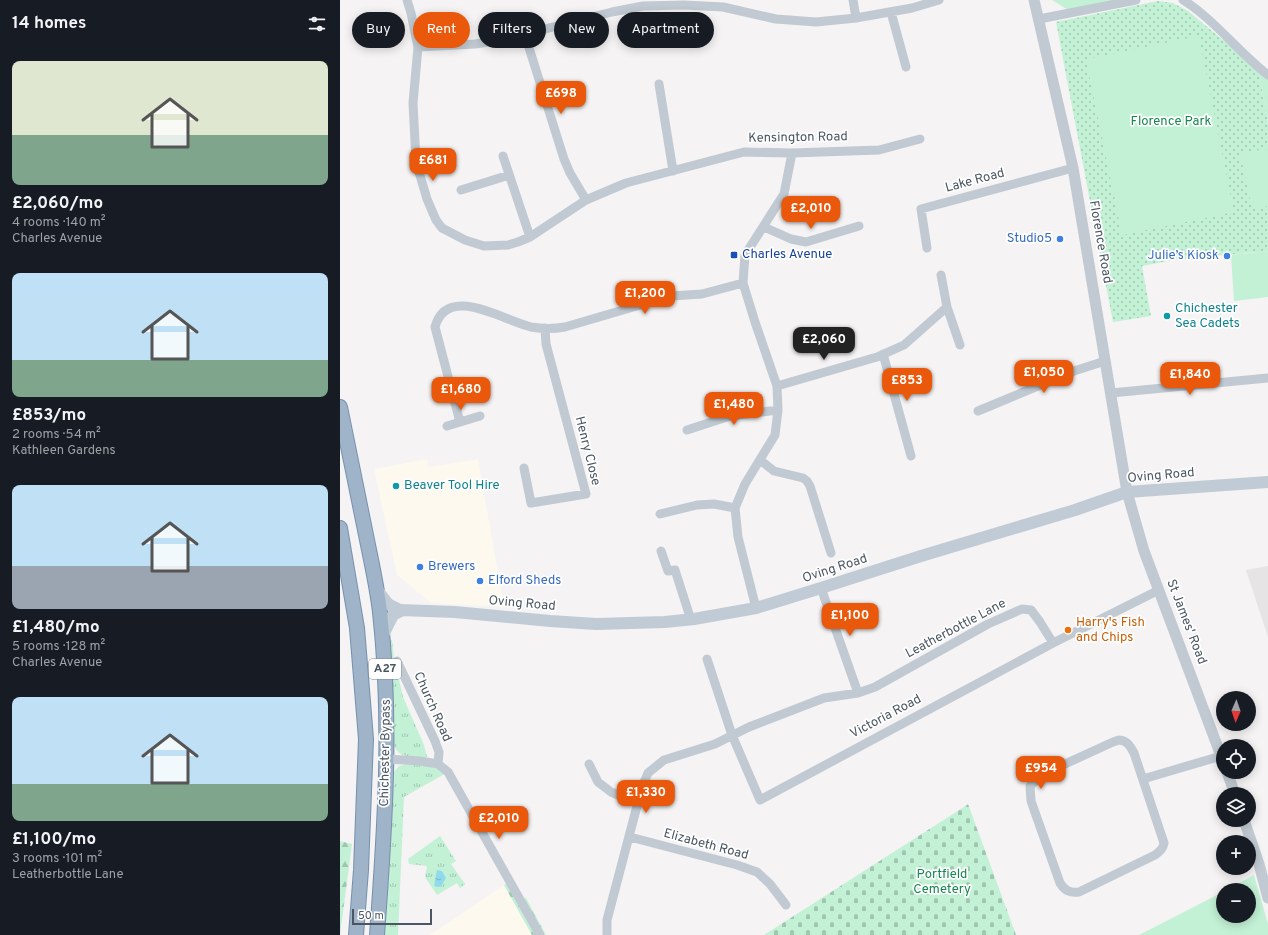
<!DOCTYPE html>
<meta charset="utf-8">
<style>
:root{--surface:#171b24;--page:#20242c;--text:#f1f3f6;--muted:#9ea1a6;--accent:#ea580c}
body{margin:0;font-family:Overpass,sans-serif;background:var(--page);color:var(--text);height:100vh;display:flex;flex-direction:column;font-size:15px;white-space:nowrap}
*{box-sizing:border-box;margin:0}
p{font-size:13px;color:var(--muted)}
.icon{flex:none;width:22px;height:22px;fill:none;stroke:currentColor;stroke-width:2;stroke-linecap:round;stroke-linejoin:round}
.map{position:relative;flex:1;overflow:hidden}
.details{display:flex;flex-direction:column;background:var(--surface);width:340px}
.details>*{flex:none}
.top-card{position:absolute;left:12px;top:12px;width:380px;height:36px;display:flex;gap:8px}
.needle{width:26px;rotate:182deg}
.buttons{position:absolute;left:876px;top:691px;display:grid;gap:8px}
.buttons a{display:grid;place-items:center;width:40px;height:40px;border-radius:50%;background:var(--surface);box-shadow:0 2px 10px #0003;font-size:20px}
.scale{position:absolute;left:12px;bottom:10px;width:80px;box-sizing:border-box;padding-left:4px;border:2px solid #4a5661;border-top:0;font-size:11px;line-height:14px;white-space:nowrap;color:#4a5661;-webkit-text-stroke:3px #fff;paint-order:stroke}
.price{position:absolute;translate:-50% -34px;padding:0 9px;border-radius:8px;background:var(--accent);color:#fff;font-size:13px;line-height:26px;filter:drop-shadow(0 1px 2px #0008)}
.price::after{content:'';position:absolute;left:50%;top:24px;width:12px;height:9px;margin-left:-6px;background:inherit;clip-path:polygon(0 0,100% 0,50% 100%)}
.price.selected{background:#222;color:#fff}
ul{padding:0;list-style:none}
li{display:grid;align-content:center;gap:8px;height:212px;padding:0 12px}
li span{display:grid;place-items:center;height:124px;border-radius:8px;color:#555}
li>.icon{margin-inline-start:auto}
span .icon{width:72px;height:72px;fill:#fffc;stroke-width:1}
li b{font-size:17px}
h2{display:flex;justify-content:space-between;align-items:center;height:48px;padding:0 12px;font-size:17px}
.tag{padding:0 14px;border-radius:18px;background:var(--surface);box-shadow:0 2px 10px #0003;font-size:14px;line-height:36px}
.tag.selected{background:var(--accent);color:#fff}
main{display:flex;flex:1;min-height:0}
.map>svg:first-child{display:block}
</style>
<main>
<section class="details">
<h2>14 homes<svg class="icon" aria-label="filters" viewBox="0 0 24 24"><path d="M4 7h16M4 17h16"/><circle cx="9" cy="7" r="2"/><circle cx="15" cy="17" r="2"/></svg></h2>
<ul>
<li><span style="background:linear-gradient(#dfe7d0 60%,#7fa58c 0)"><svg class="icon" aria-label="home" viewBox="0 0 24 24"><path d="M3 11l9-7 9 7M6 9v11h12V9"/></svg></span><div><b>£2,060/mo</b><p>4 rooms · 140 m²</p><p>Charles Avenue</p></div></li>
<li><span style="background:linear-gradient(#bfe0f5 70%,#7fa58c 0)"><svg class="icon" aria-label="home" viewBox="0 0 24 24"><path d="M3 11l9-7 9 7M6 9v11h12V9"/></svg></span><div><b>£853/mo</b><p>2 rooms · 54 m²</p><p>Kathleen Gardens</p></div></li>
<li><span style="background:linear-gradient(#bfe0f5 65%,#9aa5b1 0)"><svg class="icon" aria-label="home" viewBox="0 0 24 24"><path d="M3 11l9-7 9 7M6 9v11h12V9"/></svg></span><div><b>£1,480/mo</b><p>5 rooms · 128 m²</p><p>Charles Avenue</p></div></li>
<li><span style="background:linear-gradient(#bfe0f5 70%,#7fa58c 0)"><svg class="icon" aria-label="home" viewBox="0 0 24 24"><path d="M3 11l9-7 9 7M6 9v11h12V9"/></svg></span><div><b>£1,100/mo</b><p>3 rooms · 101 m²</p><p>Leatherbottle Lane</p></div></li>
</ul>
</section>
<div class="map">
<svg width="928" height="935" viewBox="0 0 928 935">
<defs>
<pattern id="grass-tufts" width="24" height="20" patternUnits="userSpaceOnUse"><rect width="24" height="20" fill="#c3f1d5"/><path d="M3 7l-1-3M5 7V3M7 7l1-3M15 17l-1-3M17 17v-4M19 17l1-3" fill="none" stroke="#a0c6b0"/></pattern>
<pattern id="forest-firs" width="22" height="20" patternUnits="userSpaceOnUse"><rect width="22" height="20" fill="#c3f1d5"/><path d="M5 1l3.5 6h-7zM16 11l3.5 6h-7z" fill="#a0c6b0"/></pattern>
<pattern id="cemetery-stones" width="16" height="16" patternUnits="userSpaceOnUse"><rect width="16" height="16" fill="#c3f1d5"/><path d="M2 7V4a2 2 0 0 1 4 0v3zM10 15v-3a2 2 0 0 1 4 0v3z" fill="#a0c6b0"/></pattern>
<pattern id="park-dots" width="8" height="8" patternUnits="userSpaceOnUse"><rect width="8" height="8" fill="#c3f1d5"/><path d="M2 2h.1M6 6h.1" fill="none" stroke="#a0c6b0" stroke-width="1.8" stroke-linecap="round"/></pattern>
<pattern id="water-ripples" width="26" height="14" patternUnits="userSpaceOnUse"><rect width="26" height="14" fill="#90daee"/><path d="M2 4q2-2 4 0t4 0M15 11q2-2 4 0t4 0" fill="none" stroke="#78b4c4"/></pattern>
</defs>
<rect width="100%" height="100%" fill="#f5f3f3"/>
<path fill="#fdf9ef" d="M87,459L89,467L138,459L164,607L91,603L57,575L34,469Z
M164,885L192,935H90Z"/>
<path fill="#e6e4e5" d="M928,566V637L906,570Z"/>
<path fill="url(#grass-tufts)" d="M50,640H52L54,658L63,697L84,745L87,757C74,757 60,759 54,746Z
M80,761L108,772L64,797L58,935H43L53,796L54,772L59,766Z
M100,836L116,861L111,864L125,884L120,888L117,883L97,895L85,877L87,866L69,864L68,859Z"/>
<path fill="url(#forest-firs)" d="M0,841L12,844L0,935Z
M170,881L179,899L186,898L206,935H192L164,885Z"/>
<path fill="url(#cemetery-stones)" d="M628,804L676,935H424L627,805Z"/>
<path fill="url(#park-dots)" d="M818,1L833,3L848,11L919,70L928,124V251L833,260L802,266L811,316L773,322L716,22Z"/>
<path fill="#c3f1d5" d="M712,0H778L728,10Z
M859,36L894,212L782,235L746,59Z
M919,70L928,77V124Z
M928,149V206L912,209L900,153Z
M928,251V297L894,301L891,255Z
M914,875L928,924V935H799L883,892V916H909V890H886Z"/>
<path fill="url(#water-ripples)" d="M97,870L102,871L106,878L102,885L98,887L94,886Z"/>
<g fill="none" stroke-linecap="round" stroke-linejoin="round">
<defs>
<path id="trunk" d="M0,407C9,450 17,492 26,535C31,560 37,586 40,612C52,720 45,827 37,935
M0,528L17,628L26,739L21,870L16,935"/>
</defs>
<use href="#trunk" stroke="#7690ad" stroke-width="16"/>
<path stroke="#c1cad2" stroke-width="9" d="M67,0L71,13L78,47L73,103L76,162L87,199L96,220L102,228L125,240L144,246L168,245L178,242L190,237L246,200L286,183L404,152L452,153L539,150L580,139
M513,0L516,18
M843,0C874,19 898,52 928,75
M551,12L566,67
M699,19L796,0
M185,35L224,159L230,173L246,200
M78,47L135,44L162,40L272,12L303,6L344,5L383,7L436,19L476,22L516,18L572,8L599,0
M319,84L333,171
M163,156L190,237
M121,190L169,175
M424,227L451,239L466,242L519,226
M587,248L581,209L733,168
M607,307L620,345
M543,354L571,456
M437,386L537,357L564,345L607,307L601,275
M771,393L928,378
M638,411L734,371L765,361
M120,422L95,327C107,283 164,321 191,327C202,329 214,329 225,327L324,298L332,296L362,294L403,283
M107,426L140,416
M347,430L390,416L438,410
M420,460L434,471L463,478L467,481L470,486L491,553
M184,468L191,503L246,494L206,344L205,328
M320,514L357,505L374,504L395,508
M321,551L328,571L335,570L351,620
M481,588L518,693
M416,608L398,537L395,508L405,484L435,435L438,410L437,386L415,322L403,283L405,255L444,194L452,153
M367,659L392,735L420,800L713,643L819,590
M57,661L95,741L99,752L98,764
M779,740C788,741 790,746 794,753L824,843C823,849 820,851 815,855L739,892C730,893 725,891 720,883L691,801L690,786L701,775L773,742Z
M47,759L80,761L98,764L108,772L200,935
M249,764L258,782L271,792L297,803
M803,779L881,756
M290,837L397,865L417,872L430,884L446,905
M267,935V920L302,787L308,773L324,760L375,744L409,727L484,698L518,693L535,687L648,624L682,609L691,610L700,622L713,643"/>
<path stroke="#c1cad2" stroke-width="11" d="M694,0L733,168L787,492L804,551L883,761
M887,772L895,794
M904,820L919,864L928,898"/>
<path stroke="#c1cbd6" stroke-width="12" d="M37,590L48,604L60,610L115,612L210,621L256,624L325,622L354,619L416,608L481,588L581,556L735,510L787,492L928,482
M43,635L53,615L63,610"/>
<use href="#trunk" stroke="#9fb4c9" stroke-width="14"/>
</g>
<g fill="#3f7fe0" stroke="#fff" stroke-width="1.5">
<circle cx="720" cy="239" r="4"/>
<circle cx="887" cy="256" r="4"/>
<circle cx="80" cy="567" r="4"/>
<circle cx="140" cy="581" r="4"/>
</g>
<rect fill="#1a4fb4" stroke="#fff" stroke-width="1.5" x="390" y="251" width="8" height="8" rx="2"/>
<g fill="#0f9aa8" stroke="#fff" stroke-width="1.5">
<circle cx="827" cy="316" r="4"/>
<circle cx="56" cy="486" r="4"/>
</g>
<circle fill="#e8710a" stroke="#fff" stroke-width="1.5" cx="728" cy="630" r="4"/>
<g text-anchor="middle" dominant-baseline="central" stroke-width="3.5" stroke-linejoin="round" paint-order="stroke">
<rect fill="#fff" stroke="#808990" stroke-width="1" x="29" y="659" width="32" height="20" rx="3"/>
<g font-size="12" font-weight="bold" fill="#4a5661">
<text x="45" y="669">A27</text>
</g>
<g font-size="13" fill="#17864f" stroke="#fff">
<text x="831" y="122">Florence Park</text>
<text x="602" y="875">Portfield<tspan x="602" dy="15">Cemetery</tspan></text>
</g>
<g font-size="13" fill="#4a5661" stroke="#fff">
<text transform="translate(458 138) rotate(-1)">Kensington Road</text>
<text transform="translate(635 181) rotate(-15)">Lake Road</text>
<text transform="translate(760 242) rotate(80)">Florence Road</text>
<text transform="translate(247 451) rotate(76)">Henry Close</text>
<text transform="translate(821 476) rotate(-5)">Oving Road</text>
<text transform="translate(495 569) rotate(-18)">Oving Road</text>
<text transform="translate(182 604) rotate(5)">Oving Road</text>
<text transform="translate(846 622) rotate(69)">St James' Road</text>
<text transform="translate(616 629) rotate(-28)">Leatherbottle Lane</text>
<text transform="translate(92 707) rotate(66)">Church Road</text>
<text transform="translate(546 717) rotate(-28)">Victoria Road</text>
<text transform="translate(46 753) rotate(-89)">Chichester Bypass</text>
<text transform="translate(366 845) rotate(15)">Elizabeth Road</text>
</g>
<g font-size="13" fill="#366cbe" stroke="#fff" text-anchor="end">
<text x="712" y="239">Studio5</text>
<text x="879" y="256">Julie’s Kiosk</text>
<text x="88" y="567" text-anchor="start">Brewers</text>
<text x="148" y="581" text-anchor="start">Elford Sheds</text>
</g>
<g font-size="13" fill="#164399" stroke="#fff" text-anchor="start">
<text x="402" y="255">Charles Avenue</text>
</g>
<g font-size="13" fill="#0d838f" stroke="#fff" text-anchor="start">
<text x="835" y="309">Chichester<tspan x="835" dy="15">Sea Cadets</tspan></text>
<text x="64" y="486">Beaver Tool Hire</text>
</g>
<g font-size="13" fill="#c56008" stroke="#fff" text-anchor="start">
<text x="736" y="623">Harry's Fish<tspan x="736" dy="15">and Chips</tspan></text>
</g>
</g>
</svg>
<div class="buttons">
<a><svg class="needle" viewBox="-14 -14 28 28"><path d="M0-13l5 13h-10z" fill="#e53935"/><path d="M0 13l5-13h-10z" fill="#9ea1a6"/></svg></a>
<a><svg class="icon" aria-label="locate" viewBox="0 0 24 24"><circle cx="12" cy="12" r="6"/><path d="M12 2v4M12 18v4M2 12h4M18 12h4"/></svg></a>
<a><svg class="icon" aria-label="layers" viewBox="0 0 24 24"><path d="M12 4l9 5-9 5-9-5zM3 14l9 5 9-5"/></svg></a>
<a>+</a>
<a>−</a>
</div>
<div class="scale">50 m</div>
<b class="price" style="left:221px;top:115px">£698</b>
<b class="price" style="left:93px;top:182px">£681</b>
<b class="price" style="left:471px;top:230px">£2,010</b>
<b class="price" style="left:305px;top:315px">£1,200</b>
<b class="price selected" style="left:484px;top:361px">£2,060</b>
<b class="price" style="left:704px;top:394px">£1,050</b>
<b class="price" style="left:850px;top:396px">£1,840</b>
<b class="price" style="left:567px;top:402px">£853</b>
<b class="price" style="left:121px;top:411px">£1,680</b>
<b class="price" style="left:394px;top:426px">£1,480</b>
<b class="price" style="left:510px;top:637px">£1,100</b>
<b class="price" style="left:701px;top:790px">£954</b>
<b class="price" style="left:306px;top:814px">£1,330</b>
<b class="price" style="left:159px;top:840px">£2,010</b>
<div class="top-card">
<a class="tag">Buy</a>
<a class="tag selected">Rent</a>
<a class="tag">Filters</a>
<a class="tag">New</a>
<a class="tag">Apartment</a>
</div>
</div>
</main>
